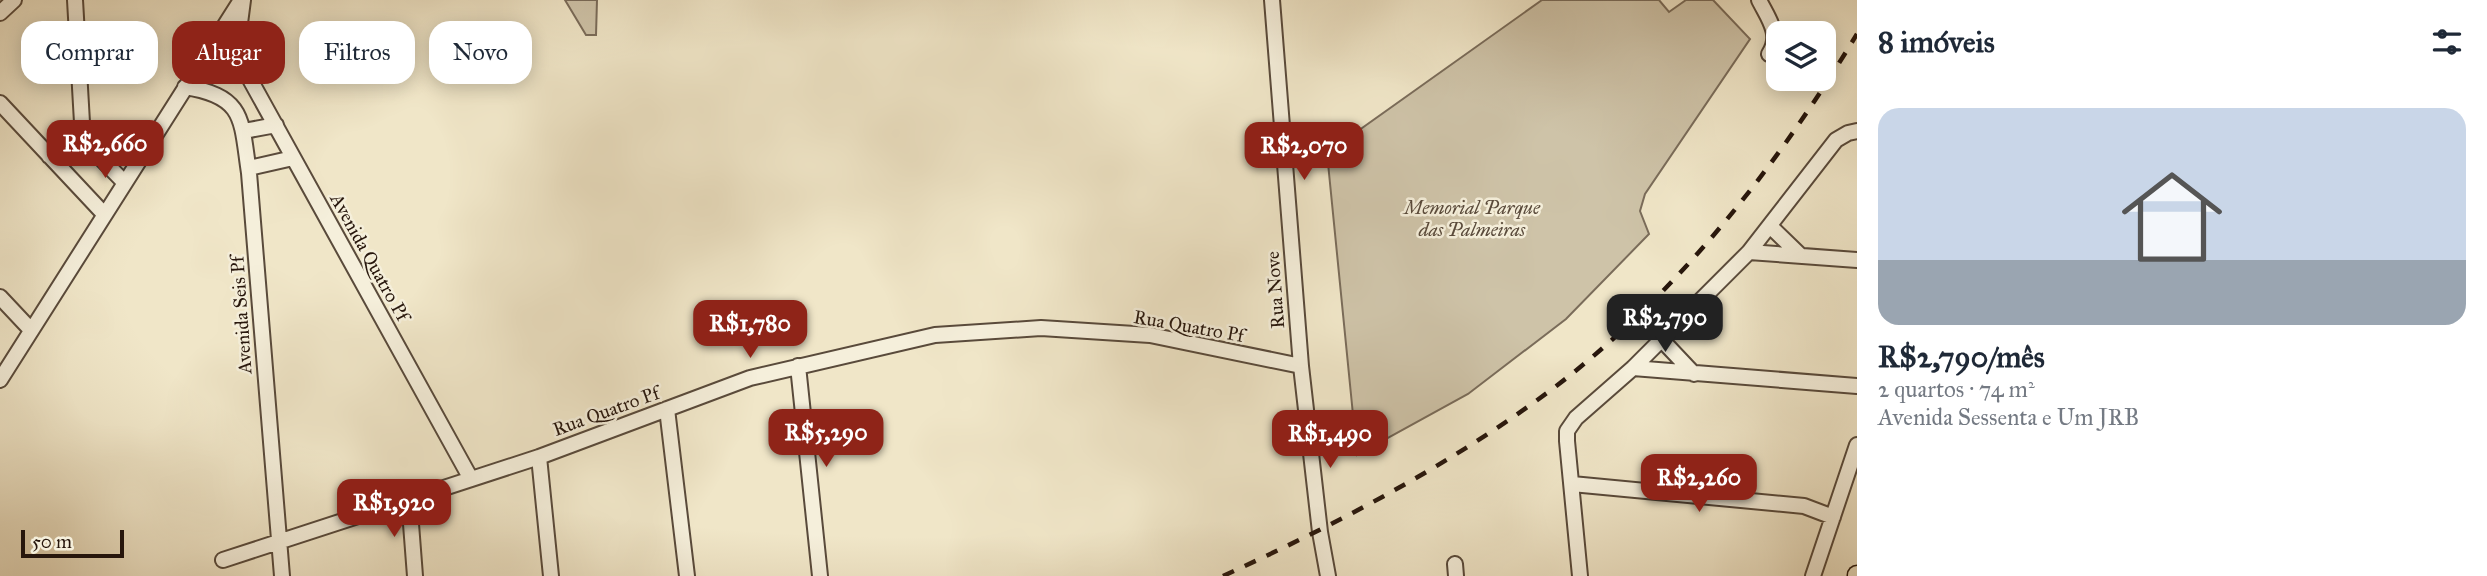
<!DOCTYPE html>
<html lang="pt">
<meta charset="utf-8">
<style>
:root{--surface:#fff;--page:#f6f6f7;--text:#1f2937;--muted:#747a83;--line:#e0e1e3;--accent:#8f2418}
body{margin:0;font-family:"IM FELL Great Primer",serif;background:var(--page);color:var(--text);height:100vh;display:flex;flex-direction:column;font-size:26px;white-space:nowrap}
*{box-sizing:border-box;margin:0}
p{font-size:23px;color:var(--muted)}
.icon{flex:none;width:38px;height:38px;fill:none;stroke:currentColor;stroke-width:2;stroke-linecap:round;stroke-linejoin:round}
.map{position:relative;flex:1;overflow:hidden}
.details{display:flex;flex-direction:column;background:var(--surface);width:630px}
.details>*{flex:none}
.top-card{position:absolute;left:21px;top:21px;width:665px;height:63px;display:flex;gap:14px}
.fabs{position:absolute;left:1766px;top:21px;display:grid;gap:14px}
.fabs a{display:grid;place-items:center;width:70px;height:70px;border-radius:14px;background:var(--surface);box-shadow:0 4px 18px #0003;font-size:35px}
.scale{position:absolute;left:21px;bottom:18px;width:103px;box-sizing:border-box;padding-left:7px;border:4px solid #27160c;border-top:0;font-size:19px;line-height:24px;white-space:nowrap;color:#27160c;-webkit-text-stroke:5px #f5efdb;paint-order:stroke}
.price{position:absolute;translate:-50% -60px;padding:0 16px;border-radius:14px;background:var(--accent);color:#fff;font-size:23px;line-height:46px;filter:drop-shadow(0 2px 4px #0008)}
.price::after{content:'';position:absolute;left:50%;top:42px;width:21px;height:16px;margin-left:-10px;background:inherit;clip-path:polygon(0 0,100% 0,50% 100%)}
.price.current{background:#222;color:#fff}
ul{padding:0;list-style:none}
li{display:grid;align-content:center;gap:14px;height:371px;padding:0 21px}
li+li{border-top:2px solid var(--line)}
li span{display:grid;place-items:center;height:217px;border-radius:21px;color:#555}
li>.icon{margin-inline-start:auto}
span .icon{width:126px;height:126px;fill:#fffc;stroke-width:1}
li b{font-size:30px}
h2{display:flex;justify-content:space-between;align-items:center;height:84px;padding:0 21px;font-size:30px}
.tag{padding:0 24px;border-radius:21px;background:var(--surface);box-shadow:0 4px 18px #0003;font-size:24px;line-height:63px}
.tag.current{background:var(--accent);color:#fff}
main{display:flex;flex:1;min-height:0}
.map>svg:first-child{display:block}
</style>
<main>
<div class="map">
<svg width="1857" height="576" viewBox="0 0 1857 576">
<rect width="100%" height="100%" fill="#f0e6c8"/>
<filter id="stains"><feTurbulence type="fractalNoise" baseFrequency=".00286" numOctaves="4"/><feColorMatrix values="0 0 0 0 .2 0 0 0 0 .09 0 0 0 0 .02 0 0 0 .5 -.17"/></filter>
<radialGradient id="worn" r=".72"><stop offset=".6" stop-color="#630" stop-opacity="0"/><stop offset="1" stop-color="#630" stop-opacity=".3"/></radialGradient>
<path fill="#cec3a8" stroke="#7a6c5a" stroke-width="2" d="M565,0H597L596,35H586Z
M1542,0H1659L1669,12L1686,0H1713L1750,39L1645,194L1640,211L1649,234L1566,319L1468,394L1357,455L1327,153Z"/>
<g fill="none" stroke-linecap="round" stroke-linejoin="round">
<defs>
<path id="minor" d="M75,0L83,140L124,182
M1272,0L1301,366L1320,532L1328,576
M1759,0C1768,18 1782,35 1769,54
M0,13L14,0
M215,41L236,54L471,479
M236,54L243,0
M185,87C246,96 241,121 249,173L282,576
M0,103L104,214
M244,131L276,125
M49,156L83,140
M249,168L293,158
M1770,226L1801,256
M1749,252L1857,260
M0,297L31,330
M1661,339L1694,374
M798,366L820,576
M1633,368L1857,386
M0,380L241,0
M667,409L687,576
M539,457L551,576
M1572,484L1804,506L1833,517
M409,498L415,576
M223,560L539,457L750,378L935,335L1041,328L1150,335L1301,366
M1455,564L1456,576
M1580,576L1567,441V431L1576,418L1633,368L1749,252L1836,140L1848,133L1857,131
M1813,576L1857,445"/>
<path id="major" d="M1857,576V575"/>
</defs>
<use href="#minor" stroke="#594a3b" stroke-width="18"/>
<use href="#major" stroke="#27160c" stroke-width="21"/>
<use href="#minor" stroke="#f5efdb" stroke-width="14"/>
<use href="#major" stroke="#f0e6c8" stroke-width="18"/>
<path stroke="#27160c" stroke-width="4.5" stroke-dasharray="12 12" stroke-linecap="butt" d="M1223,576C1337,524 1450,465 1551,390C1676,296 1776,168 1857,34"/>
</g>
<g text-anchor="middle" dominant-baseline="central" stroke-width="5" stroke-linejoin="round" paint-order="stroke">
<g font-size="19" font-style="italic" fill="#594a3b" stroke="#f5efdb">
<text x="1472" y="207">Memorial Parque<tspan x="1472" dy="22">das Palmeiras</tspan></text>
</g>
<g font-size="19" fill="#27160c" stroke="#f5efdb">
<text transform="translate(370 257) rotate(61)">Avenida Quatro Pf</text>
<text transform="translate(1275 290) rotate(-94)">Rua Nove</text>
<text transform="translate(241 315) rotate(-94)">Avenida Seis Pf</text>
<text transform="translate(1189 326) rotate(10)">Rua Quatro Pf</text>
<text transform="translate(606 411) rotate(-20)">Rua Quatro Pf</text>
</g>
</g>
<rect width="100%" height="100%" filter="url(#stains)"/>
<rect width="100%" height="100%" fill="url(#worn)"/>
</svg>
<div class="fabs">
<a><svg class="icon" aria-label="layers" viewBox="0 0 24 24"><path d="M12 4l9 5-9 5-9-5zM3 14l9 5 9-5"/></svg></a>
</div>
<div class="scale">50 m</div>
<b class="price" style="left:105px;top:180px">R$2,660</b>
<b class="price" style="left:1304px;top:182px">R$2,070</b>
<b class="price current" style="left:1665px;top:354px">R$2,790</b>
<b class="price" style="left:750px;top:360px">R$1,780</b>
<b class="price" style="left:826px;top:469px">R$5,290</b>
<b class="price" style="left:1330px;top:470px">R$1,490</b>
<b class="price" style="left:1699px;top:514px">R$2,260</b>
<b class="price" style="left:394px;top:539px">R$1,920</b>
<div class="top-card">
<a class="tag">Comprar</a>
<a class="tag current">Alugar</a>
<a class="tag">Filtros</a>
<a class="tag">Novo</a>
</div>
</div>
<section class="details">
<h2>8 imóveis<svg class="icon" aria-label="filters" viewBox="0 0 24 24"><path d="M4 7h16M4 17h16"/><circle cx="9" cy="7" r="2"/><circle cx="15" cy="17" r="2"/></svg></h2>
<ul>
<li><span style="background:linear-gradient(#c9d6e8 70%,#9aa5b1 0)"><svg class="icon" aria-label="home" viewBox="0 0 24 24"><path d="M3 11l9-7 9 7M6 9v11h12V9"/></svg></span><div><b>R$2,790/mês</b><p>2 quartos · 74 m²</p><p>Avenida Sessenta e Um JRB</p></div></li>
</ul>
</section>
</main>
